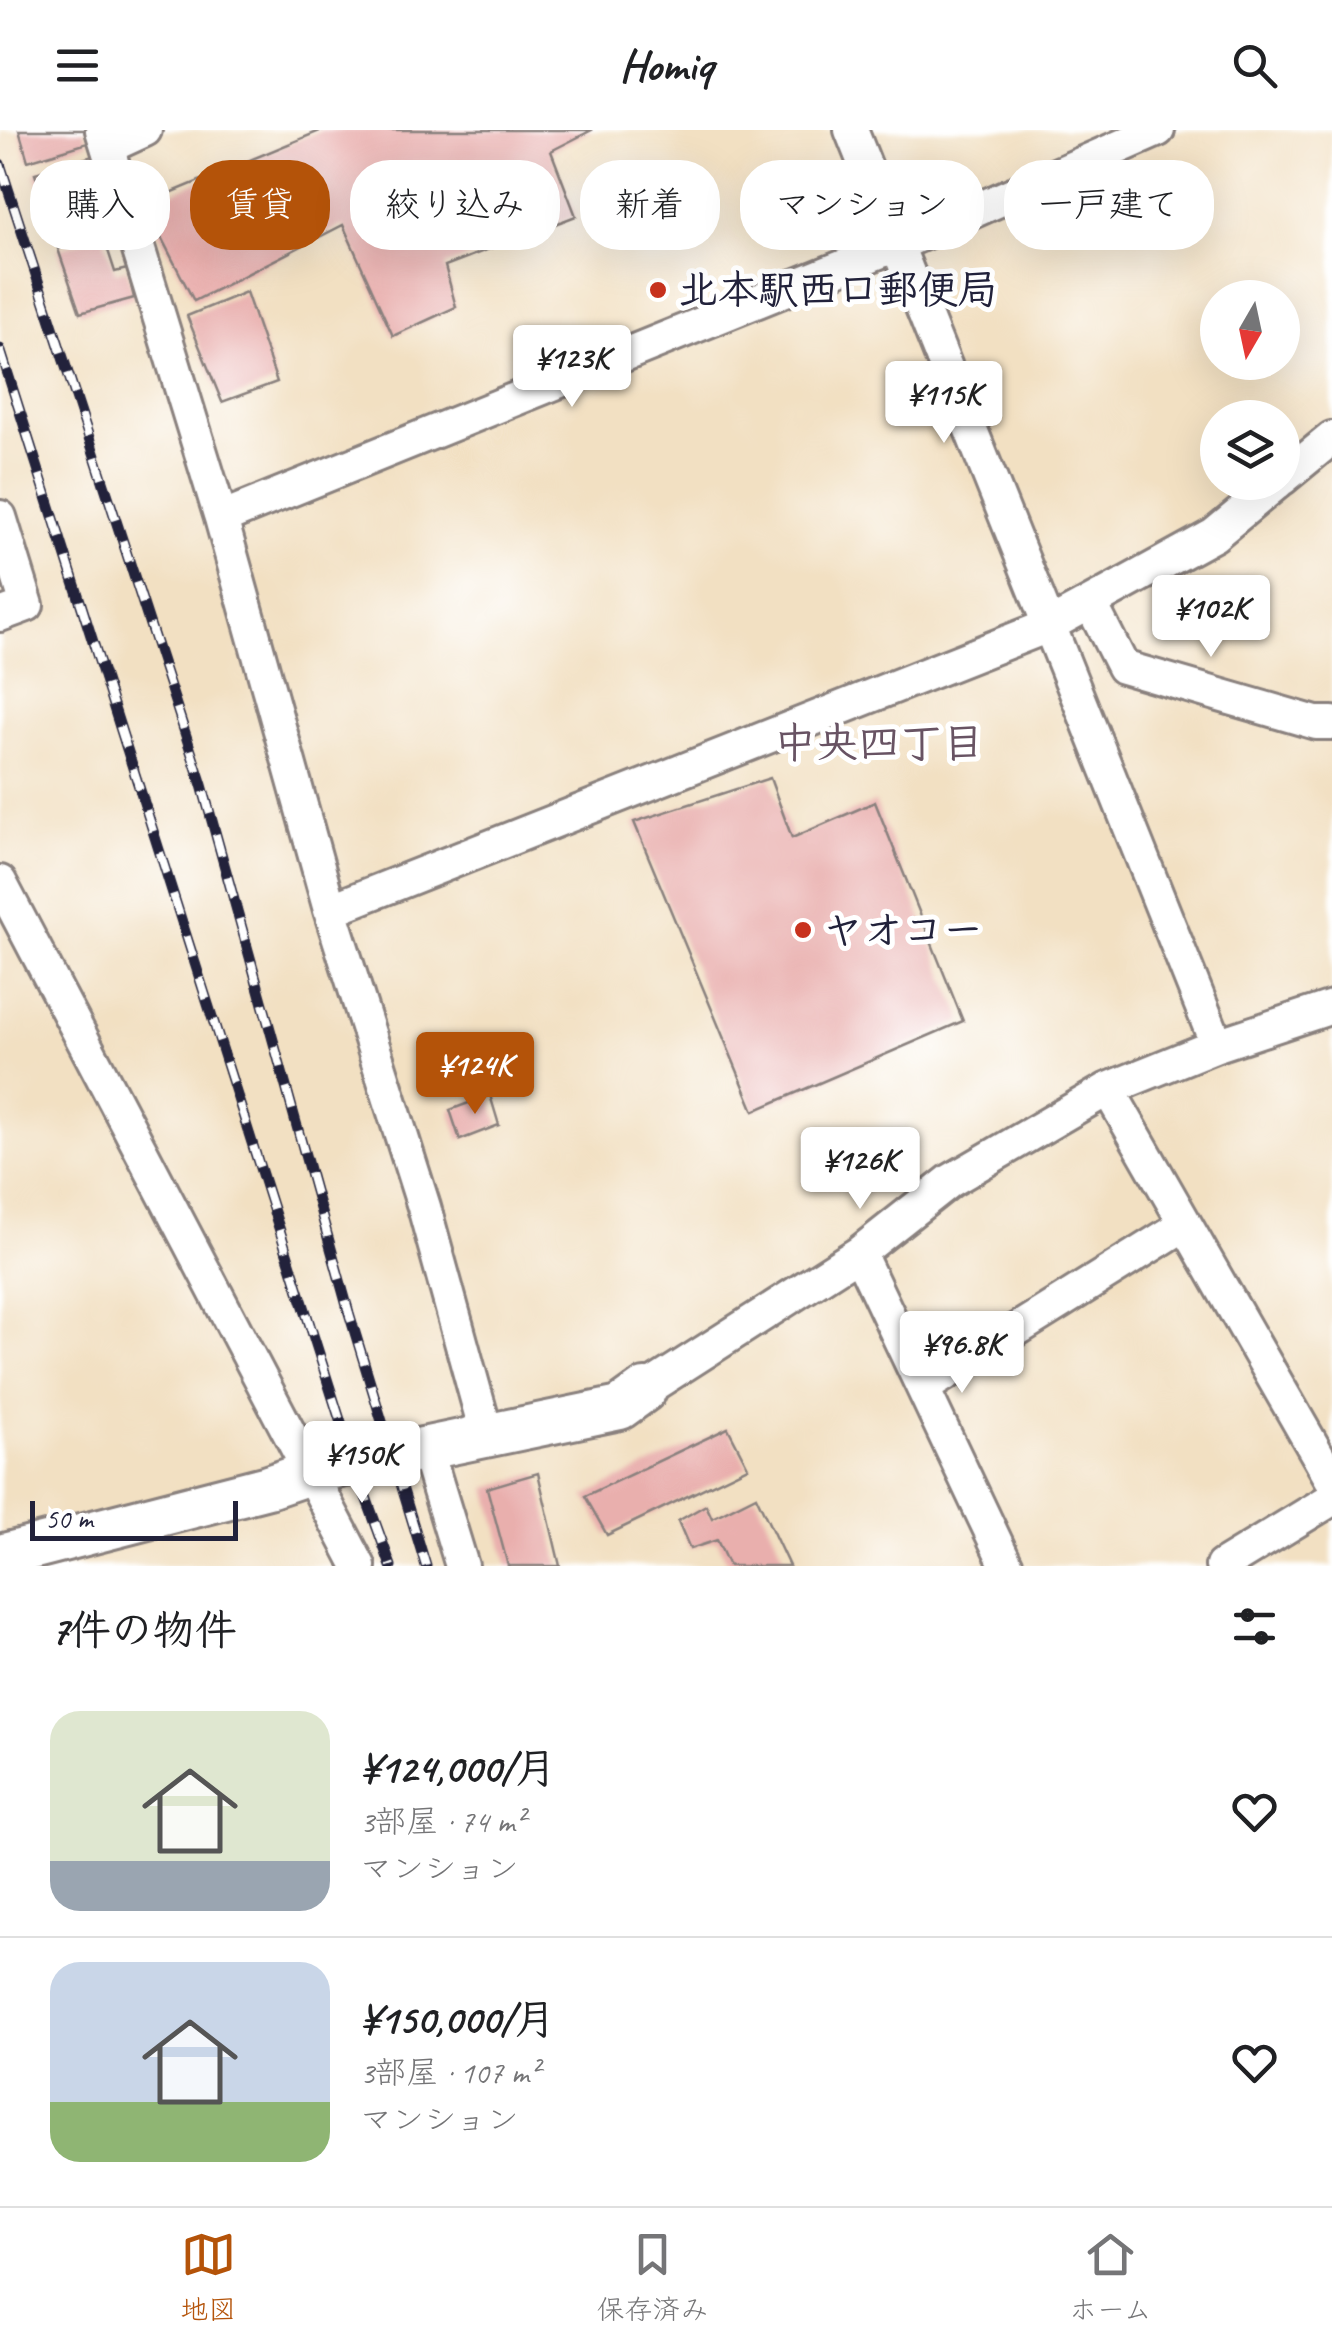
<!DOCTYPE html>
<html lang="ja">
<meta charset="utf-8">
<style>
:root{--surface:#fff;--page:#f2f2f2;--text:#202124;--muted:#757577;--line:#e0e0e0;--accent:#b45309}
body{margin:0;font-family:Caveat,"Klee One",sans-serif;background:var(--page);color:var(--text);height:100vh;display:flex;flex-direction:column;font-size:38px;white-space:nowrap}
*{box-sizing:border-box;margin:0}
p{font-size:32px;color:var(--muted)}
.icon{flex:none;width:55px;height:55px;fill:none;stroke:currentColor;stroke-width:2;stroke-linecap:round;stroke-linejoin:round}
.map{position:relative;height:1436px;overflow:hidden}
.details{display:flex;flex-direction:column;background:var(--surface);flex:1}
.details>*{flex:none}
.banner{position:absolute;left:30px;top:30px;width:1272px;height:90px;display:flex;gap:20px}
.needle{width:65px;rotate:189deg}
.controls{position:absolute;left:1200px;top:150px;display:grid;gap:20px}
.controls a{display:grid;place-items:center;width:100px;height:100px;border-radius:50%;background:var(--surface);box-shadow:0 10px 40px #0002;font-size:50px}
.scale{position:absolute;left:30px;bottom:25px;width:208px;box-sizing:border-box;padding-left:10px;border:5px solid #22223b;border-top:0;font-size:28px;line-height:35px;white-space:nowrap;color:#22223b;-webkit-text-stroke:8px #fff;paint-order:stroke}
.price{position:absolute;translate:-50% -85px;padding:0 22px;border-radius:10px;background:#fff;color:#222;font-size:32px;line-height:65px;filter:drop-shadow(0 2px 5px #0008)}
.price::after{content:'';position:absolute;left:50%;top:60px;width:30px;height:22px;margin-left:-15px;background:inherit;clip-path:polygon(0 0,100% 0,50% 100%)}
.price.selected{background:var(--accent);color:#fff}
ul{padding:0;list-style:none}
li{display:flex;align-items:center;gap:30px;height:250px;padding:0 50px}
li+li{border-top:2px solid var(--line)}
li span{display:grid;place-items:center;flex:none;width:280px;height:200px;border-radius:30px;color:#555}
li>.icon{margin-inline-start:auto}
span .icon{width:120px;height:120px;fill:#fffc;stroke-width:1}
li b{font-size:42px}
h2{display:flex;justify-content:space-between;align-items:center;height:120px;padding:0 50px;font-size:42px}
.chip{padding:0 35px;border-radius:40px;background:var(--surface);box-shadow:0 10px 40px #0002;font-size:35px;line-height:90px}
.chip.selected{background:var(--accent);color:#fff}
header{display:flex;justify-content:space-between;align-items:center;height:130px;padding:0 50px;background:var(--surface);font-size:45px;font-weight:600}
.menu{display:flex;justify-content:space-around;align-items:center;height:140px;border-top:2px solid var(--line);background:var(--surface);font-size:28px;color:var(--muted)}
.menu a{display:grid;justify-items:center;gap:5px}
.menu .selected{color:var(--accent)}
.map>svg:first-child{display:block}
</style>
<header><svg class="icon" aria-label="menu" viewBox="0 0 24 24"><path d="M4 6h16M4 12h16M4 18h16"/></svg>Homiq<svg class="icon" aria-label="search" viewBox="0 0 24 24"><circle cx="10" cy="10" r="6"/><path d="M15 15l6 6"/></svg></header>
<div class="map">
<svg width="1332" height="1436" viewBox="0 0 1332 1436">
<rect width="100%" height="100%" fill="#fff"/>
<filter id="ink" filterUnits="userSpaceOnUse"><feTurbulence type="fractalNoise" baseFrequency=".01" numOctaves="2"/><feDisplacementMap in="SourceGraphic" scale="20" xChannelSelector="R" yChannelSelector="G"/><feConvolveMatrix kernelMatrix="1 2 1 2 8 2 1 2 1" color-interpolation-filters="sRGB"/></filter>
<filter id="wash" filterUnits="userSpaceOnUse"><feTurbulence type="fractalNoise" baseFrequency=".0048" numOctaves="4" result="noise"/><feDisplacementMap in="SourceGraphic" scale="40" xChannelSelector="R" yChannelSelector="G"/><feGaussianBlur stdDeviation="2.25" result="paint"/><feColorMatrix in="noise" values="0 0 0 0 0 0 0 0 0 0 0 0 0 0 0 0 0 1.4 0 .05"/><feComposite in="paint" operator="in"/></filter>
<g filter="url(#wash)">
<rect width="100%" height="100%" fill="#f2e0c2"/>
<g id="blocks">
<path fill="#e9afad" d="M19,0H84L88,13L28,31Z
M322,0H592L551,21L576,86L445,136L456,177L393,206L343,95L194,171L144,74Z
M96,25L109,78L52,95L35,43Z
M103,105L115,142L127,139L134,168L80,183L58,119Z
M246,162L277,252L222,272L187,186Z
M770,648L792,708L875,672L963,891L754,981L634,692Z
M490,965L499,995L460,1010L450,980Z
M728,1298L748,1337L607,1405L585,1366Z
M538,1343L560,1436H508L487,1358Z
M756,1366L789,1436H729L717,1410L690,1419L678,1391L706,1375L712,1388Z"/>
</g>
</g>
<g filter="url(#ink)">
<use href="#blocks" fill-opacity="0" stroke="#8a817e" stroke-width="2.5"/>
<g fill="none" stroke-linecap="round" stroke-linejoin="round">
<defs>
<path id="minor" d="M102,0L221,388L330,780L424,1077L487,1306
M851,0L1217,915
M108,17L145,0
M1282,349L1332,308
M0,387L27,475L0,485
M221,388L899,114L1158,0
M1091,474L1123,537L1316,593H1332
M0,752L359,1436
M330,780L1048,496L1214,405L1278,352
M1108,959L1332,1350
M859,1123L1007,1436
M923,1258L1184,1095
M645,1260L859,1123L950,1051L1108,959L1217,915L1332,877
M426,1318L462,1436
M1222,1436L1332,1369"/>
<path id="tertiary" d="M0,1426L268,1357L312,1342L620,1278L645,1260"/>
</defs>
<use href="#minor" stroke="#8a817e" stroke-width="38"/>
<use href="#tertiary" stroke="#8a817e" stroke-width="48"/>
<use href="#minor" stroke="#fff" stroke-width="32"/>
<use href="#tertiary" stroke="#fff" stroke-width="42"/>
<defs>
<path id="rail" d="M0,34L202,655L349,1183L426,1436
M0,219L354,1334L391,1436"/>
</defs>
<use href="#rail" stroke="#22223b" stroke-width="11"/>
<use href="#rail" stroke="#fff" stroke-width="8" stroke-dasharray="22" stroke-linecap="butt"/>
</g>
</g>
<g fill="#c8321e" stroke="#fff" stroke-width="4">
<circle cx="658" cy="160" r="10"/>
<circle cx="803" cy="800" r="10"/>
</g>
<g text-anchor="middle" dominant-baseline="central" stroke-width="10" stroke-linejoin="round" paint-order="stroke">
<g font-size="40" font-weight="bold" fill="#22223b" stroke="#fff" text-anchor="start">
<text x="678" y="160">北本駅西口郵便局</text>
<text x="823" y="800">ヤオコー</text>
</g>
<g font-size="42" font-weight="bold" fill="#685363" stroke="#fff">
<text x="879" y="613">中央四丁目</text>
</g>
</g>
</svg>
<div class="controls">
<a><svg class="needle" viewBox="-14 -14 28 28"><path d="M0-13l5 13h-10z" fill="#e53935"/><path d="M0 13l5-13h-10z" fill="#757577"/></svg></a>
<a><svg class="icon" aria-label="layers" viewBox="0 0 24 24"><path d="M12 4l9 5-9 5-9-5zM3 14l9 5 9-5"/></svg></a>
</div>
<div class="scale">50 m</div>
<b class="price" style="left:572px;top:280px">¥123K</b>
<b class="price" style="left:944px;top:316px">¥115K</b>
<b class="price" style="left:1211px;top:530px">¥102K</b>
<b class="price selected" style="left:475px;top:987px">¥124K</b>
<b class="price" style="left:860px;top:1082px">¥126K</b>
<b class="price" style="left:962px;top:1266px">¥96.8K</b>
<b class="price" style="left:362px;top:1376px">¥150K</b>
<div class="banner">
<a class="chip">購入</a>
<a class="chip selected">賃貸</a>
<a class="chip">絞り込み</a>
<a class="chip">新着</a>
<a class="chip">マンション</a>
<a class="chip">一戸建て</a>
</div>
</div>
<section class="details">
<h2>7件の物件<svg class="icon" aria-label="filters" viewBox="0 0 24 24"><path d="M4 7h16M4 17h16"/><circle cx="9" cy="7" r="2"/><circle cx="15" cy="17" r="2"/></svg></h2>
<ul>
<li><span style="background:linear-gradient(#dfe7d0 75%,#9aa5b1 0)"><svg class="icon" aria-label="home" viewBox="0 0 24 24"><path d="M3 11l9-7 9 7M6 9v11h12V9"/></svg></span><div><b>¥124,000/月</b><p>3部屋 · 74 m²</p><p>マンション</p></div><svg class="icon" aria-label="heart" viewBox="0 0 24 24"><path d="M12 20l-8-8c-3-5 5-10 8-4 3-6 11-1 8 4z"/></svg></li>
<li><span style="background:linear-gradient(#c9d6e8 70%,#8fb573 0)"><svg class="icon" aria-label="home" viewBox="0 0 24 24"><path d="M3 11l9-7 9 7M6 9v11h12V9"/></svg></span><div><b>¥150,000/月</b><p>3部屋 · 107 m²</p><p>マンション</p></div><svg class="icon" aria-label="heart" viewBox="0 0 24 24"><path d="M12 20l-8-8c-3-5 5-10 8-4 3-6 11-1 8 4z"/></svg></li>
</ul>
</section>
<nav class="menu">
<a class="selected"><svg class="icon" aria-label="map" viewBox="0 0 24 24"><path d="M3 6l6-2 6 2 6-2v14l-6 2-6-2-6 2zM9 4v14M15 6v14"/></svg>地図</a>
<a><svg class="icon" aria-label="saved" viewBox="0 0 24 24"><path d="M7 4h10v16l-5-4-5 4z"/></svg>保存済み</a>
<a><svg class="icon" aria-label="home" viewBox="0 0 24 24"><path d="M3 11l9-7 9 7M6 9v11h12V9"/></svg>ホーム</a>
</nav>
